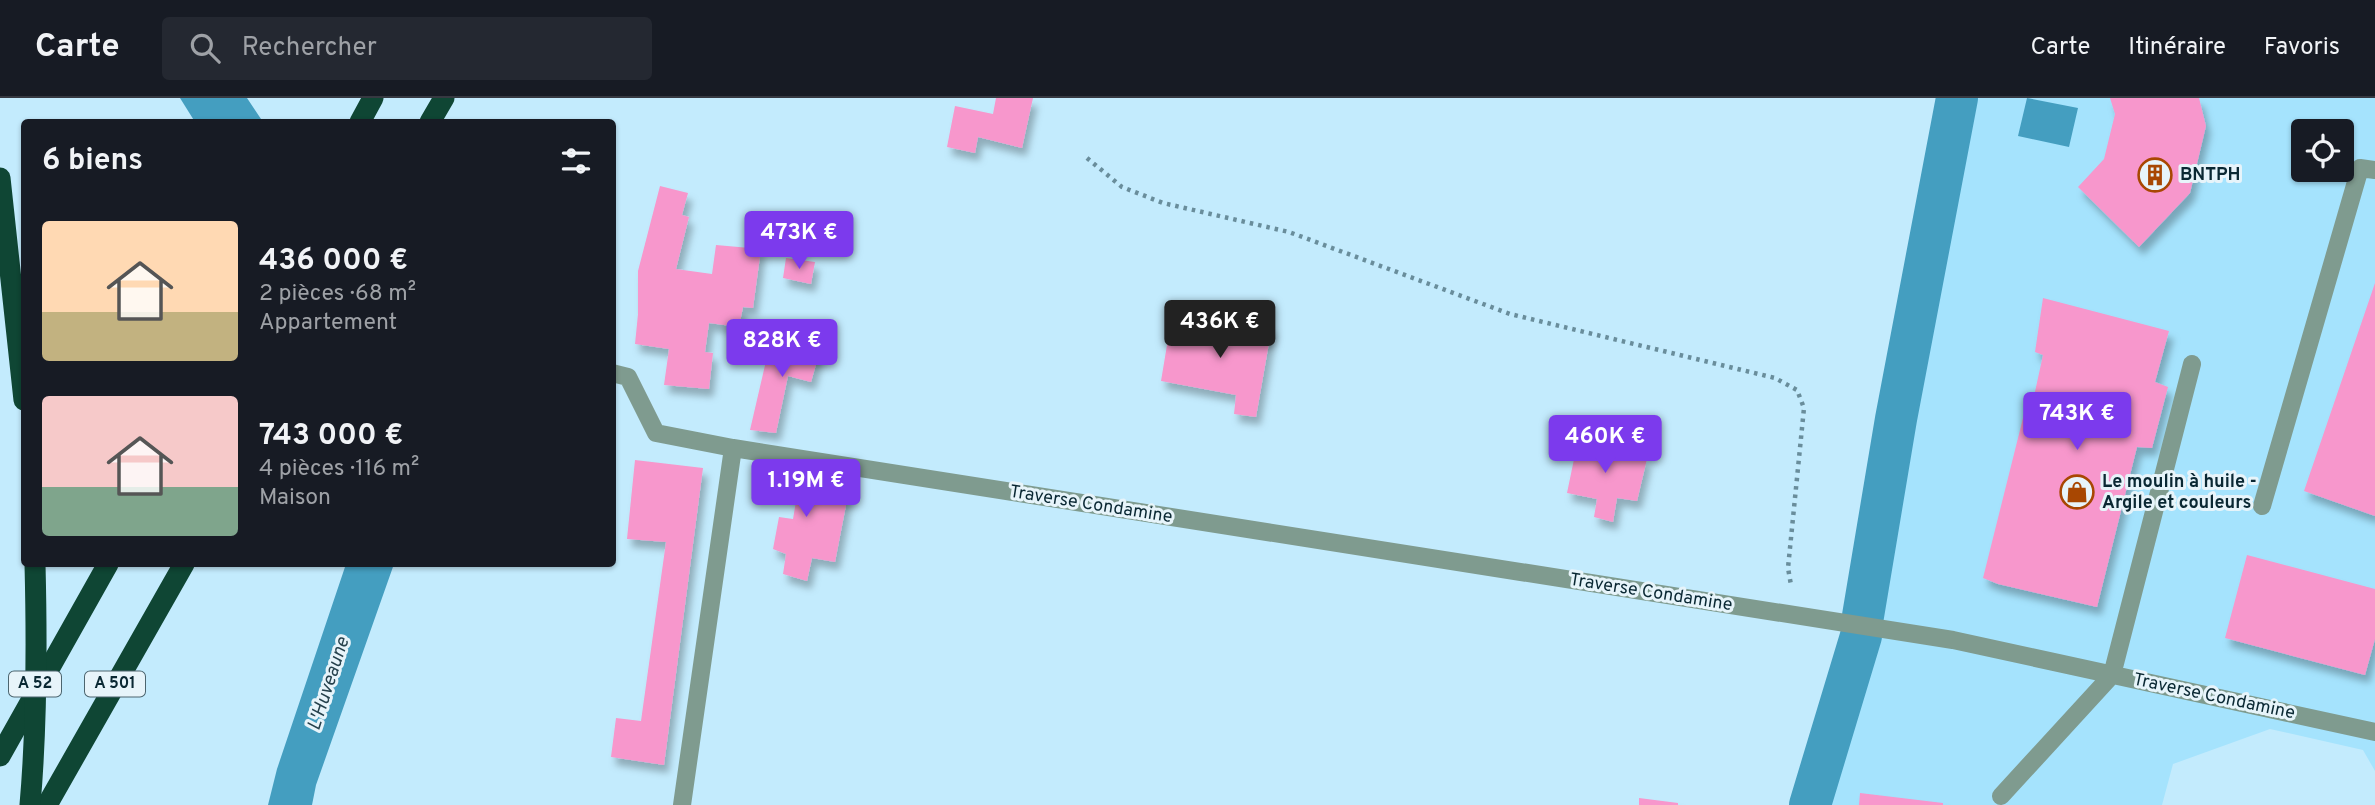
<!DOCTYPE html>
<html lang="fr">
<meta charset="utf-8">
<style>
:root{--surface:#171b24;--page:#242831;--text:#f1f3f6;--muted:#9ea1a6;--line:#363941;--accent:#7c3aed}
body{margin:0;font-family:Overpass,sans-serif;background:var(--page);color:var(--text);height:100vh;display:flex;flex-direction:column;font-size:26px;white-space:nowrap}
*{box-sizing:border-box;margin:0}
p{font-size:23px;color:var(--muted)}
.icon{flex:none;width:38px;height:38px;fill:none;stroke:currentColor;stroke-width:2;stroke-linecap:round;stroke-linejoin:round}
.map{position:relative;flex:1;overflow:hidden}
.side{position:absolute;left:21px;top:21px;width:595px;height:448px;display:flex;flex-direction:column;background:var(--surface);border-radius:7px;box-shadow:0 2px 5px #0004}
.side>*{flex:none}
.controls{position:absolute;left:2291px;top:21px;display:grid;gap:14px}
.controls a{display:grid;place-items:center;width:63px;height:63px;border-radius:7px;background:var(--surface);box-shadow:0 2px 5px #0004;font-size:35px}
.price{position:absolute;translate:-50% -60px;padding:0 16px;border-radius:7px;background:var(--accent);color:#fff;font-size:23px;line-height:46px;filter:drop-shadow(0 2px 4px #0008)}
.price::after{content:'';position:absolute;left:50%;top:42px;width:21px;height:16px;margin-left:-10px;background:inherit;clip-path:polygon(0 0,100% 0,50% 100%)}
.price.on{background:#222;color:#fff}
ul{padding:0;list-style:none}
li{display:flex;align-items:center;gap:21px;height:175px;padding:0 21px}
li span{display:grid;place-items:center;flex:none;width:196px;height:140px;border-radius:7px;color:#555}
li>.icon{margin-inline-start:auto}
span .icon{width:84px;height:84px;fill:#fffc;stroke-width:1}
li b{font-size:30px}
h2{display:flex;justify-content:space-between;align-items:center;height:84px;padding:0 21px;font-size:30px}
header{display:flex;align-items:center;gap:42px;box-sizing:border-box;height:98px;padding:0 35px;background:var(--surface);border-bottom:2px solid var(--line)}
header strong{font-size:33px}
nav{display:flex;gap:38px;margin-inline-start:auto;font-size:24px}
.search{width:490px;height:63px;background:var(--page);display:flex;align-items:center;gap:18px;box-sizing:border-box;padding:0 24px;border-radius:7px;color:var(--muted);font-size:26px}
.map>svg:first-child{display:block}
</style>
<header>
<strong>Carte</strong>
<div class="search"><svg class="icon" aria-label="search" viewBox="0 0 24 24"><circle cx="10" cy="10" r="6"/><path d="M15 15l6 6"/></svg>Rechercher</div>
<nav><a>Carte</a><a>Itinéraire</a><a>Favoris</a></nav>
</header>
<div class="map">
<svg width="2375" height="707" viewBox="0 0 2375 707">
<defs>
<filter id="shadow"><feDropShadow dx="4.5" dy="8" stdDeviation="3.5" flood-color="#0004"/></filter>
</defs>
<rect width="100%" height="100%" fill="#c3ebfd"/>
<path fill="#a5e3fd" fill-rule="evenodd" d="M1968,0H2375V673L2363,652L2270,631L2173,666L2162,707H1828L1874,543L1943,110ZM2303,33H2342V72H2303Z"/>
<path fill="#449ec0" d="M180,0H247L263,24H195Z
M2027,0L2078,10L2069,49L2018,38Z
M346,466H394L316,687L312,707H268L277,671Z"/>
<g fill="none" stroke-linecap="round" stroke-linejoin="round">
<path stroke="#449ec0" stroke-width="42" d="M1863,518L1896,321L1957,0
M1810,707L1861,538"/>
</g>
<path fill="#f797cc" filter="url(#shadow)" d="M996,0H1033L1022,50L978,39L975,55L947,49L955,8L993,16Z
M2110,0H2199L2206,28L2190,95L2139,149L2078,89L2104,61L2115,16Z
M660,88L688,95L682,117L689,119L676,171L712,176L716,147L761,151L753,210L743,209L739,229L709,225L705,254L713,255L709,291L664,287L669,251L635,246L638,216V173Z
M786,160L815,164L811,186L783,180Z
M2375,185V418L2304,393Z
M2043,200L2169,233L2155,284L2168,289L2152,350L2137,349L2097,509L1998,486L1983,480L2025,312H2031L2043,257L2035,254Z
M1224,219L1272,228L1256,319L1234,316L1236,297L1161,283L1171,223L1221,233Z
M772,237L821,249L811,284L788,278L776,335L750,332Z
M1579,337L1612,344L1611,353L1647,361L1637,403L1617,400L1613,424L1594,419L1597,401L1567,395Z
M635,362L703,370L664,667L611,659L616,620L641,623L666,444L627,441Z
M758,366L828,381L826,392L848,397L835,464L812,460L807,483L783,476L786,456L773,451L779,419L793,421L797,397L755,387Z
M2247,457L2375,491V541L2365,577L2225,540Z
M1860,695L1943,705V707H1859Z
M1639,700L1678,705V707H1639Z"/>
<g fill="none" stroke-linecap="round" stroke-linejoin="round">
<path stroke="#698d9b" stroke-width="4.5" stroke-dasharray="3.5 5" stroke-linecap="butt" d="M1087,60L1122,89L1163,105L1289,134L1510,216L1775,280L1797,292L1804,310L1788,470L1791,487"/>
<path stroke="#7f9b8f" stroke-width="18" d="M612,275L628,279L656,335L733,350L1953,542L2375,634
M2262,408L2360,70L2375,72
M2001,698L2112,577L2192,266
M682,707L733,350"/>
<path stroke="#0f4634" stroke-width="21" d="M360,24L373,0
M430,24L444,0
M0,80L24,302
M0,658L108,466
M47,707L184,466"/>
<path stroke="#0f4634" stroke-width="21" d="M30,707C37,627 37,546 35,466"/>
</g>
<defs>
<symbol id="building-ring" viewBox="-11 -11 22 22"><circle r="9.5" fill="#e7f4fa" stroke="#a84702" stroke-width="1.5"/><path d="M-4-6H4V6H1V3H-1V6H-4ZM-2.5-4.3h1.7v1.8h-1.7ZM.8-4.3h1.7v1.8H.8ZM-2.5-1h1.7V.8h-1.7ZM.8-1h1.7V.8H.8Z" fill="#a84702"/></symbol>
<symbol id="shop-ring" viewBox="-11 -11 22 22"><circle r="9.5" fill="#e7f4fa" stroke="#a84702" stroke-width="1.5"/><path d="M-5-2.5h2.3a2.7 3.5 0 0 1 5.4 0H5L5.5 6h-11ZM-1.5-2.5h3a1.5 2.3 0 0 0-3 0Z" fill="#a84702"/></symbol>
</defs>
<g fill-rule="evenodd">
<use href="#building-ring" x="2136" y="58" width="38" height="38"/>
<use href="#shop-ring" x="2058" y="375" width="38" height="38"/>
</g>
<g text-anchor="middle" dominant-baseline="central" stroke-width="6" stroke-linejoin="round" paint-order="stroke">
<g fill="#e7f4fa" stroke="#4c656f" stroke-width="2">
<rect x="9" y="573.5" width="52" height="25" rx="5"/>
<rect x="85" y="573.5" width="60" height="25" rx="5"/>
</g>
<g font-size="16" font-weight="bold" fill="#0a2833">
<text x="35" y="586">A 52</text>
<text x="115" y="586">A 501</text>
</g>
<g font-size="18" font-weight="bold" fill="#0a2833" stroke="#e7f4fa" text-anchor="start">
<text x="2180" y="77">BNTPH</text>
<text x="2102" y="384">Le moulin à huile -<tspan x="2102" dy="21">Argile et couleurs</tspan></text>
</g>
<g font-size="18" fill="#0a2833" stroke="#e7f4fa">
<text transform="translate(1091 407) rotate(9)">Traverse Condamine</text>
<text transform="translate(1651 495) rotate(9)">Traverse Condamine</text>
<text transform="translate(2214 599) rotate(12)">Traverse Condamine</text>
</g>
<g font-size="19" font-style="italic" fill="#26424d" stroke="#e7f4fa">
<text transform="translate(329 586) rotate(-72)">L'Huveaune</text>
</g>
</g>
</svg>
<div class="controls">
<a><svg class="icon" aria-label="locate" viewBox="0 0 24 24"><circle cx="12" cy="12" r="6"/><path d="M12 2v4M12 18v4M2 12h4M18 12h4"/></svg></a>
</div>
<b class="price" style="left:799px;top:173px">473K €</b>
<b class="price on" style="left:1220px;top:262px">436K €</b>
<b class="price" style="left:782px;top:281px">828K €</b>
<b class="price" style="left:2077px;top:354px">743K €</b>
<b class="price" style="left:1605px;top:377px">460K €</b>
<b class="price" style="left:806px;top:421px">1.19M €</b>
<section class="side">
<h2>6 biens<svg class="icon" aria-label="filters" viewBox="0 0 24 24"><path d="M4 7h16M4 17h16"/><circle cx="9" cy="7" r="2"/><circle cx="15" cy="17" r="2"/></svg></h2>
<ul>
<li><span style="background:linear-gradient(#ffd9b3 65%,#c2b280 0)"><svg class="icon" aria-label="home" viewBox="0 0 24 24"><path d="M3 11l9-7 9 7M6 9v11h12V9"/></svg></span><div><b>436 000 €</b><p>2 pièces · 68 m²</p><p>Appartement</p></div></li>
<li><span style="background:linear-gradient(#f6c9c9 65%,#7fa58c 0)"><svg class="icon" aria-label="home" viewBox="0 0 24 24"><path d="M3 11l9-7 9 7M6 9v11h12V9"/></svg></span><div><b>743 000 €</b><p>4 pièces · 116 m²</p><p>Maison</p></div></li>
</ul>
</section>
</div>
